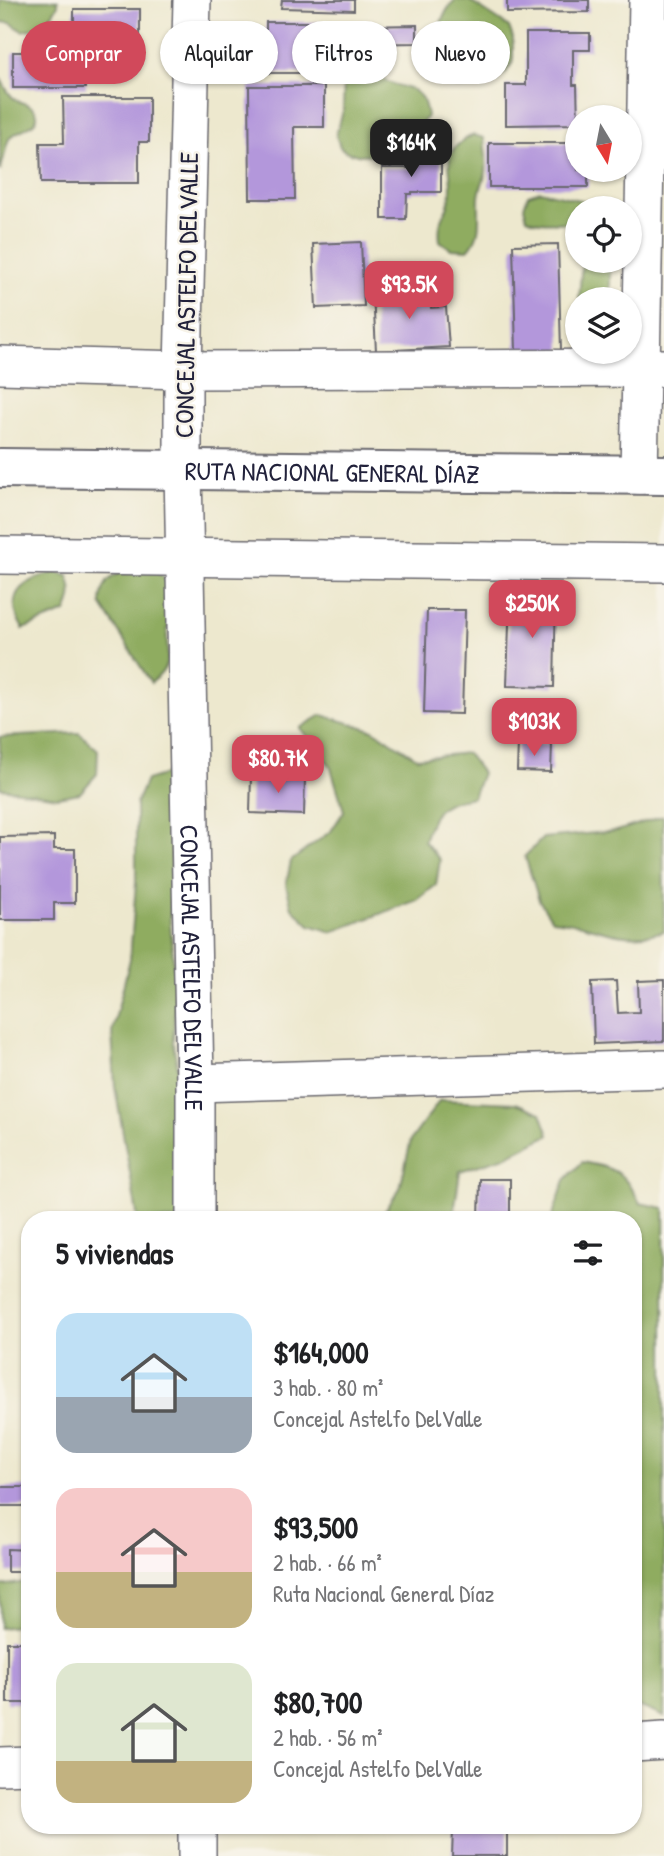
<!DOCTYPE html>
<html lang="es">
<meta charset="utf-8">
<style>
:root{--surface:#fff;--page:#f6f6f6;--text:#202124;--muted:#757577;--accent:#d1495b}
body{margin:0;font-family:"Patrick Hand",sans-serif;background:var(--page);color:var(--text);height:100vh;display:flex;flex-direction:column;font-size:26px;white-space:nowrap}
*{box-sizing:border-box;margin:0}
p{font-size:23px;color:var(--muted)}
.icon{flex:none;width:38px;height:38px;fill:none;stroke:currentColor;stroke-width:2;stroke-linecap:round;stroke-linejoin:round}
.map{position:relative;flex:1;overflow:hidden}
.details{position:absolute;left:21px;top:1211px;width:621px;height:623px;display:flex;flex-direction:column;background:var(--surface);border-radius:28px;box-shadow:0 2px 5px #0004}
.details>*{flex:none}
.top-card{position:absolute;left:21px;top:21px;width:623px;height:63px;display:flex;gap:14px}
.needle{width:46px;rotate:170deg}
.tools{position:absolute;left:565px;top:105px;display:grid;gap:14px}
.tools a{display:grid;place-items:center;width:77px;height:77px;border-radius:50%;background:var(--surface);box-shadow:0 2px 5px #0004;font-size:35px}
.price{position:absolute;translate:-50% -60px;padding:0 16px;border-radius:14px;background:var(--accent);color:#fff;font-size:23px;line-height:46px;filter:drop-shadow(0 2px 4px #0008)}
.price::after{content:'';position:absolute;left:50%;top:42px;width:21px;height:16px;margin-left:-10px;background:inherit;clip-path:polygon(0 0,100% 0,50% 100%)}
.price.active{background:#222;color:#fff}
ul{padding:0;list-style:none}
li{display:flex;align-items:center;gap:21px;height:175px;padding:0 35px}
li span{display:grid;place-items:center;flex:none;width:196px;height:140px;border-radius:21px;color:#555}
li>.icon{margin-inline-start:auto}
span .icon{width:84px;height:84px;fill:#fffc;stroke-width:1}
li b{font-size:30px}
h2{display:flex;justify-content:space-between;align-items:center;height:84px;padding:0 35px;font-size:30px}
.pill{padding:0 24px;border-radius:32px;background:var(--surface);box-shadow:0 2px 5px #0004;font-size:24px;line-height:63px}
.pill.active{background:var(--accent);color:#fff}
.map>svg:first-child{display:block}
</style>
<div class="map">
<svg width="664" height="1856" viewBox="0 0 664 1856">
<rect width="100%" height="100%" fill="#f7f3e8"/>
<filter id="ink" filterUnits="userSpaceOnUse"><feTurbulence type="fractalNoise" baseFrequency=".0143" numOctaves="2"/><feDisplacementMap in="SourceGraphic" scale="14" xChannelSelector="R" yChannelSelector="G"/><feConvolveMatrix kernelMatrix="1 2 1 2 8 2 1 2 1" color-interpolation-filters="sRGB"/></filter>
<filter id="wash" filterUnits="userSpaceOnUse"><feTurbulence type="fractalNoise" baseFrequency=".00686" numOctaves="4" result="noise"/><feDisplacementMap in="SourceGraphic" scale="28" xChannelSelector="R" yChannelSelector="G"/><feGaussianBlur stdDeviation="1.57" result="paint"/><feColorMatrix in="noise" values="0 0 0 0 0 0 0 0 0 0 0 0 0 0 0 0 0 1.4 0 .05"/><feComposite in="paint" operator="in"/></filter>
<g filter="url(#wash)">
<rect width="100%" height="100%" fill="#ede8ce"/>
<path fill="#8fac60" stroke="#58674e" stroke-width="2" d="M0,0H58V5L45,26L22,31L11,23L0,22Z
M455,0H468L509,27L513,38V62L506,72L495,80L458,88L429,78C434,54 436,18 455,0Z
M358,58C381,60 371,68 385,80C396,88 412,85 420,96C425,101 426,109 427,116L423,122L383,154L357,155L345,151L340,147L336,135L343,111L344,77L348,66Z
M0,77C4,85 8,95 16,100C21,103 31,104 35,110C46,126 13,130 9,139C5,149 4,161 0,171Z
M473,135L484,138C485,149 487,161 486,172C484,181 479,190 479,198C478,219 483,235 468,250L451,249L440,241C437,217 446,218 450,198C456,169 434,154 473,135Z
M540,191L588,202L597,208H578L577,227C559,218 545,227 527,218L524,207L528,195Z
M582,261H610V299H579Z
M155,570C161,576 170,582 171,591C174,608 166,624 167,640C167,648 169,654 167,662C165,671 159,677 151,683L101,604C102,568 127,572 155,570Z
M56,572L68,576C73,590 73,598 66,612L23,629C2,593 23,581 56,572Z
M322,715L373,730L417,758L467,753L482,773L473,797C438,803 435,808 424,841L440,860L436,885L417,900L332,932L310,925L292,908L286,885L291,861L331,831L344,811L330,765L300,728Z
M79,733L98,750L97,774L80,793L57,797L0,788V737Z
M169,773L173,798L170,921L176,991L173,1042L181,1088L177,1220H138L115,1087L112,1032L130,959L136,883V803L146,780Z
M663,816L664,931C618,945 595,923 552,920L539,900L525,856L543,838L617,831Z
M440,1100L516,1103L541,1113L549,1135L505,1157L460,1171L453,1220H384L385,1211L400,1188L411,1140Z
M582,1162C616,1168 624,1172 640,1203L664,1208V1717L634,1704V1220H551L565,1180Z
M25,1582L30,1584V1624L0,1628V1586Z"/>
<g id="blocks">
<path fill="#b397db" d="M282,0H354V10L281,8Z
M507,0H589V12L507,13Z
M74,9H140V51L85,52L86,88H13V52H74Z
M266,22H336V73H266Z
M417,25V43L357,44V26Z
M526,33H590V50H573V85H577L578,124L506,125V85H526Z
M249,86H324V127H294L295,199H250Z
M63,97H149V142H139V183H41L40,143H64Z
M412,142H441V192H412V194H407L406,219H382V168H411Z
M489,143H578V170H588V187H489Z
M361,242L364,306L316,308L313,244Z
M558,244L561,350L516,351L513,245Z
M430,289L431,308L446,307L449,347L376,351L373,293Z
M510,593L556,594L554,687L507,686Z
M427,610H465L462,714L424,713Z
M518,743L552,744L551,772L517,771Z
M251,775L305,776L304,815L250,813Z
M54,836V849H75V903H54V920H0V837Z
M664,980V1041L594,1044L592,982L616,981L618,1013L639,1012L638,981Z
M480,1179H510V1220H479Z
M0,1487H30V1506H0Z
M7,1549L30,1550V1572H7Z
M7,1642H30V1703H7Z
M453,1830L507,1831V1856H452Z"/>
</g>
</g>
<g filter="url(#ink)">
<use href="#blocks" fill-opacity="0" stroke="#69676e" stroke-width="2"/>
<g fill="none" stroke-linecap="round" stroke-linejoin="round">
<defs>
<g id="minor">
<path id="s1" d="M192,0L183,370V470L195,1083V1220"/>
<path d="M0,365L183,370L664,368"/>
<path d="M639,475L648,0"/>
<path d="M0,555L664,563"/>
<path d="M195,1083L664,1069"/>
<path d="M634,1743L664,1741"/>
<path d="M0,1766L30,1765"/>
<path d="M197,1825V1856"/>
</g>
<g id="highway">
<path id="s2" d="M0,468L664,475"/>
</g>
</defs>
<use href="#minor" stroke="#69676e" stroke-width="40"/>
<use href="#highway" stroke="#69676e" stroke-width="42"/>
<use href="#minor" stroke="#fff" stroke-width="37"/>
<use href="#highway" stroke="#fff" stroke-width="38"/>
</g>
</g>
<g text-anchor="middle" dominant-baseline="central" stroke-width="5" stroke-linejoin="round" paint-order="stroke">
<g font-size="26" fill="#22223b" stroke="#f7f3e8">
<text transform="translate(186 295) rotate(-89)">CONCEJAL ASTELFO DELVALLE</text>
<text stroke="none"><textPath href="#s2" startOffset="332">RUTA NACIONAL GENERAL DÍAZ</textPath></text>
<text stroke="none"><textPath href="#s1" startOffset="968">CONCEJAL ASTELFO DELVALLE</textPath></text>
</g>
</g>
</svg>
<div class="tools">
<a><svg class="needle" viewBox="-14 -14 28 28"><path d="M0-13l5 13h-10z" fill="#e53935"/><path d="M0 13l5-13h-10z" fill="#757577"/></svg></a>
<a><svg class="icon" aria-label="locate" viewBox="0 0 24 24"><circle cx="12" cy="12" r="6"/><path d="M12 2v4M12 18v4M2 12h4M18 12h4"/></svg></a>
<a><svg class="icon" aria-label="layers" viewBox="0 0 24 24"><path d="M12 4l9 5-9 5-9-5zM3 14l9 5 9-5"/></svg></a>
</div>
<b class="price active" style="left:411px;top:179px">$164K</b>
<b class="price" style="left:409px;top:321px">$93.5K</b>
<b class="price" style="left:532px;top:640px">$250K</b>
<b class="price" style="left:534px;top:758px">$103K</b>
<b class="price" style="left:278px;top:795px">$80.7K</b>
<div class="top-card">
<a class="pill active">Comprar</a>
<a class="pill">Alquilar</a>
<a class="pill">Filtros</a>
<a class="pill">Nuevo</a>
</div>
<section class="details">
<h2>5 viviendas<svg class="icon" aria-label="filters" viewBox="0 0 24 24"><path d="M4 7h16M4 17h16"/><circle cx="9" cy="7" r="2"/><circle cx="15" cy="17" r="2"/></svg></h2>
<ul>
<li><span style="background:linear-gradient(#bfe0f5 60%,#9aa5b1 0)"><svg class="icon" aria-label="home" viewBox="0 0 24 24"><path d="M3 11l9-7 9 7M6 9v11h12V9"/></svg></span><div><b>$164,000</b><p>3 hab. · 80 m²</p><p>Concejal Astelfo DelValle</p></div></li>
<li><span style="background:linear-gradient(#f6c9c9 60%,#c2b280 0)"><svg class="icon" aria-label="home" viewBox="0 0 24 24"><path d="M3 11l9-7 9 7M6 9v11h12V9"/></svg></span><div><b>$93,500</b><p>2 hab. · 66 m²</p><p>Ruta Nacional General Díaz</p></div></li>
<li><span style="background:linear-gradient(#dfe7d0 70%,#c2b280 0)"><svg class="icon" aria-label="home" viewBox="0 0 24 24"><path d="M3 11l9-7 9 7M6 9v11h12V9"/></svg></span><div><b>$80,700</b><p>2 hab. · 56 m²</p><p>Concejal Astelfo DelValle</p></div></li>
</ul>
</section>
</div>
